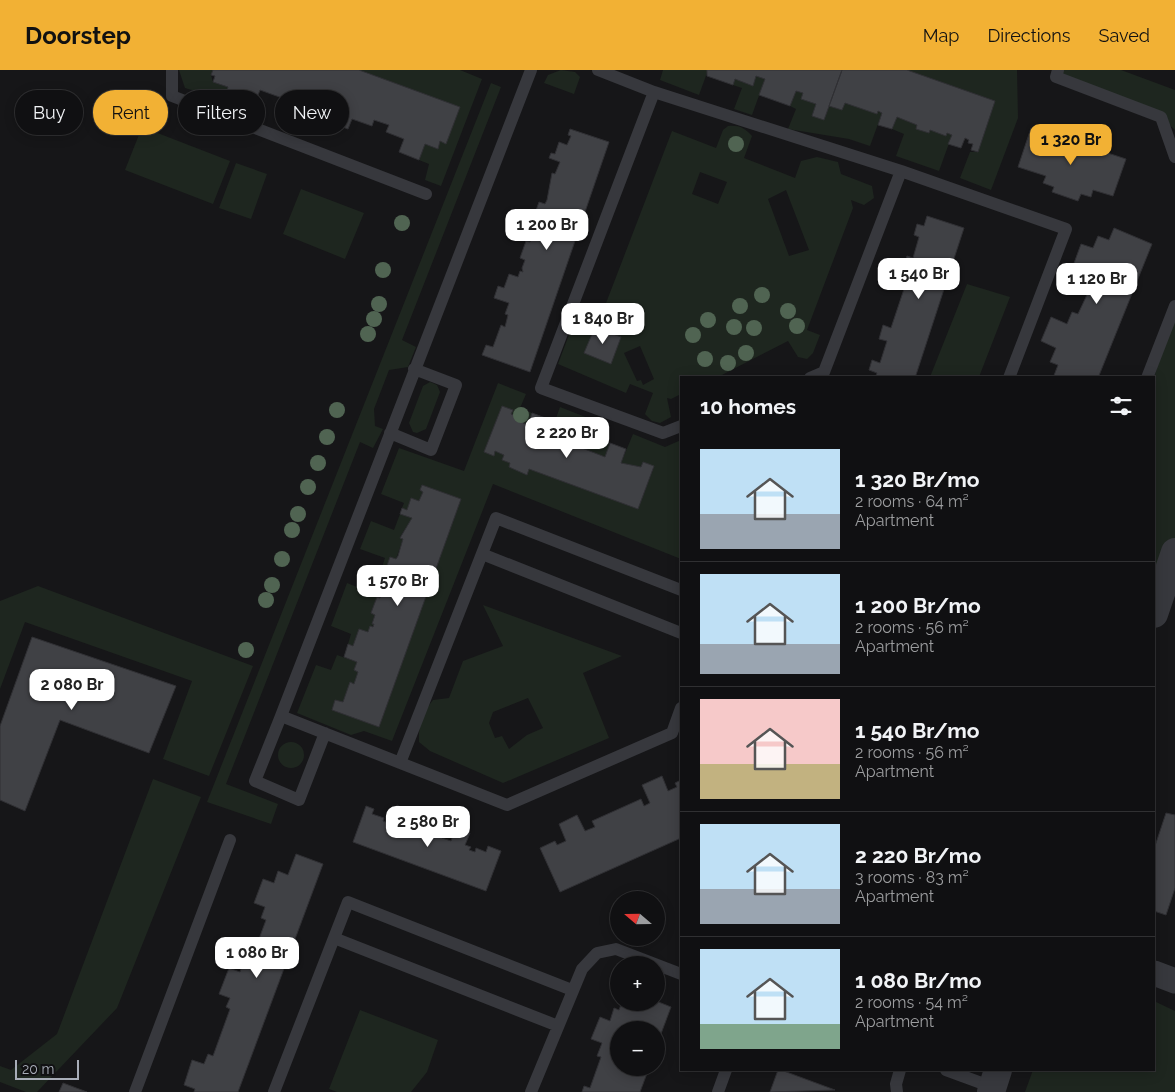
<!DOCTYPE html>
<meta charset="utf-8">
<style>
:root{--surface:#101012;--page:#1e1e20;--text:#f1f3f6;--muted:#9c9d9f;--line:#303032;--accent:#f2b134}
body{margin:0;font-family:Raleway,sans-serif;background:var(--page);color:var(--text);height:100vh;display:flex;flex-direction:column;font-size:19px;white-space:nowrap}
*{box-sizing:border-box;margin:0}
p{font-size:16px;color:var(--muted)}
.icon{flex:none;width:28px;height:28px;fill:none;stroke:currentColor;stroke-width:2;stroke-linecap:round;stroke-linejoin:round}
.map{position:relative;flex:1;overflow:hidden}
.panel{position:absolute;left:680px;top:306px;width:475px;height:695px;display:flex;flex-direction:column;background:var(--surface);border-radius:0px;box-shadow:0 2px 12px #0003,0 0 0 1px var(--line)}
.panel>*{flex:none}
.guide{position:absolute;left:15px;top:20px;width:475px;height:45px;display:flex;gap:10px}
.needle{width:32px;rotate:290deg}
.controls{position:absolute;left:610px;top:821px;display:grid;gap:10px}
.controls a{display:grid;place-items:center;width:55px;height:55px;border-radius:50%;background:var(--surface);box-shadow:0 2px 12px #0003,0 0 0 1px var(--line);font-size:25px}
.scale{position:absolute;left:15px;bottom:12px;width:64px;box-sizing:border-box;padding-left:5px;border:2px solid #a8adb8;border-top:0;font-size:14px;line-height:18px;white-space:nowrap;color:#a8adb8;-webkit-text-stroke:4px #111113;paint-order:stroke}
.price{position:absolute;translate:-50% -42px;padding:0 11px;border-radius:10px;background:#fff;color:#222;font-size:16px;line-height:32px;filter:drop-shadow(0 1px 2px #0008)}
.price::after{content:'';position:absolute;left:50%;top:30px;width:15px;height:11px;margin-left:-8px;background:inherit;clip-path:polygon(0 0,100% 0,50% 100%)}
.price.active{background:var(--accent);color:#111}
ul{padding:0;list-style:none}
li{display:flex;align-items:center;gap:15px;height:125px;padding:0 20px}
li+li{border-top:1px solid var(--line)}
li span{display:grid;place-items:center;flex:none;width:140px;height:100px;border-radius:0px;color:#555}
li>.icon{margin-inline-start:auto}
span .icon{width:60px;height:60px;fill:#fffc;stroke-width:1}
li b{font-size:21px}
h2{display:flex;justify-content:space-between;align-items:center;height:60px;padding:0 20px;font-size:21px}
.tag{padding:0 18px;border-radius:22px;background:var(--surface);box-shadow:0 2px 12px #0003,0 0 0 1px var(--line);font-size:18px;line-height:45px}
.tag.active{background:var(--accent);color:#111}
header{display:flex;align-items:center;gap:30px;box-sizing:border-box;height:70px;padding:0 25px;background:var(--accent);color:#111}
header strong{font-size:24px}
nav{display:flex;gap:28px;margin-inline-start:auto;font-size:18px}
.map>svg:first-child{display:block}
</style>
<header>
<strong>Doorstep</strong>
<nav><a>Map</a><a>Directions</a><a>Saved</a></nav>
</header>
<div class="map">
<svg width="1175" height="1022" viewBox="0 0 1175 1022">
<rect width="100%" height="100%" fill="#161618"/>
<path fill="#1e261f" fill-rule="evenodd" d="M179,0H213L211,5L213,12L228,17L224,30L185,18Z
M359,0H460L482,9L441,116L425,110L429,94L419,90L425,74L438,79L440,71L446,73L459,37Z
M561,0L575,2L580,7L574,24L544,13L548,5Z
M663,0H708L699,25L660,10Z
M907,0H1017L1018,48L991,120L960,108L970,82H978L995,31Z
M1058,0H1121L1175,20V60L1161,47L1056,7Z
M756,6L765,9L752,45L734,39L742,18L733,15L735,9L753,16Z
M491,13L501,17L402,270L416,277L408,297L389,300L374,339L375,356L383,359L373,378L360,372L226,714L278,734L271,754L207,732Z
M796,21L803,23L802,29L816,34L812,46L824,50L829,36L842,40L845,33L882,43L870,76L849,69L788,59L796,39L790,36Z
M897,47L917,55L916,59L929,63L930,60L946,65L947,63L952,65L939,101L896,86L904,64L892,59Z
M728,56C739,55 745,58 752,66L744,88L795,108L801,91L817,87L838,92L841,104L872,116L874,128L864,135L851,130L853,138L807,260L820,265L813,283L807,289L798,287L788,271L718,307L681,308V324L671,329L667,328L671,347L660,353L652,351L645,344L653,323L630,314L626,323L558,294L578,241L582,235L603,241L672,61L716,78L723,60ZM700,102L727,112L718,134L692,124ZM786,120L809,180L789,186L768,129ZM640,276L654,309L643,315L641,310L637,311L624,283Z
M142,57L230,91L213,134L125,100Z
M236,93L267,104L251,149L219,138Z
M301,119L364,143L345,189L283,164Z
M967,214L1010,227L979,307H930Z
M1175,236V482L1154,544V308Z
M430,312L437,315L440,322L426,359L417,363L413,362L409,353L423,316Z
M498,313L526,324L520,338L532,343L528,355L523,353L524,349L511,344L502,336L484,382L494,385L495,381L504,385L502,390L510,393L509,397L526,404L529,399L638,439L654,397L643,392L641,397L621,393L633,364L665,377L681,370V489L493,414L392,671L364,661L351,665L297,643L316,595L331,600L337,585L357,592L354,600L358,602L354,614L350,613L343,632L335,630L332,640L379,657L461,429L422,415L420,420L423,422L419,431L411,428L407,440L402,438L404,433L381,424L399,378L464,401Z
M560,337L593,350L588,364L610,373L605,387L582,378L569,362L566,369L547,362L551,350L555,351Z
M400,444L412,448L400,467L403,469L396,489L390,487L385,501L381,500L385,488L360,479L371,451L394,460Z
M378,507L389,511L380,528L377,527L371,543L375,545L372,553L374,554L368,562L359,559L353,576L348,574L351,564L331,556L347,513L372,523Z
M38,516L253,596L209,706L163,689L192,611L25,552L0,619V531Z
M483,535L622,586L583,603L609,668L503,713L430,681L419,672C418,656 423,642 433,630L449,628L463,591L503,576ZM528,628L543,658L527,665L509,679L502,666L495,668L489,653L493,642Z
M278 685a13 13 0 1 1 26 0a13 13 0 1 1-26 0Z
M153,709L201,727L117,938L37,1022H26L0,1012V996L11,1000L57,964Z
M1154,931L1175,941V1022H1025L1033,1000H1154Z
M360,940L438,970L427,1002L411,1022H337L329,1019Z"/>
<path fill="#404145" stroke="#303034" d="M213,0H359L460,37L446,74L440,71L438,79L425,74L419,90L399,82L404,69L386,62L389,55L374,50L372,56L352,49L348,59L329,52L325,64L308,57L311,48L282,37L285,29L260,20L256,30L244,25L240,36L224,30L228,17L213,12L215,6L211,5Z
M707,0H842L824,50L812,46L816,34L801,29L803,23L796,21L790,36L759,25L765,9L756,6L753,16L735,9L733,15L707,6Z
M842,0H907L995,31L978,82L971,80L973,74L968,73L969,70L965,68L961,78L948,74L952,65L947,63L946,66L930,60L929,63L916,59L917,55L897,47L892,59L878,55L882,43L878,41L877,44L845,33L842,40L829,36Z
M1031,58L1126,89L1113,126L1093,120L1091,127L1081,124L1078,131L1052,122L1054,117L1043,113L1046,106L1018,97Z
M570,59L609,72L530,302L482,285L486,275L493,277L501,255L505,257L508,245L505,244L509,233L494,228L498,216L504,218L509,204L518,207L520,201L523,202L522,198L525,190L520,188L526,171L530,172L538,156L527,152L530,144L534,146L539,132L545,134L547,130L552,103L555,104L560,92L549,88L551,83L555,84L559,72L567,75L571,66L568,65Z
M927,146L964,158L915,308H875L877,303L869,300L872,290L880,293L887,271L879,269L883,255L891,258L909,204L902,202L907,186L913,188L919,167L914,165L917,154L924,156Z
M1114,158L1152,174L1098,308H1053L1058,295L1050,292L1056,278L1041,271L1051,247L1067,254L1072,242L1078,244L1086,227L1090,216L1080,212L1084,201L1073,196L1081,174L1093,178L1098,166L1109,170Z
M595,257L621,267L611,294L584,283Z
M502,336L513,340L511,344L524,349L523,353L528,355L532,343L551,350L547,362L552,365L566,369L568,362L586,368L582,378L605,387L610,373L626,379L621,393L641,397L643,392L654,396L638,439L529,399L527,405L509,397L510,393L502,390L504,385L495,381L494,386L484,382Z
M422,415L461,429L379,657L332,640L335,630L343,632L350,612L354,614L358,602L354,600L357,592L344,587L348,574L353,576L359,559L368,562L370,556L373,557L374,554H372L375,545L371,543L377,527L380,528L389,511L378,507L381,500L385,501L390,487L396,489L398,486L403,469L400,468L412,448L400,444L402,438L407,440L411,428L419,431L423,422L420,420Z
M32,567L176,616L149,683L60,650L25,741L0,730V656Z
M662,706L668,721L677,717L675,713L681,710V768L560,822L540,778L555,771L557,775L566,771L559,754L577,745L585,761L595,757L592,751L641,729L644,736L650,733L642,715Z
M397,735L401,737L400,741L409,744L404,757L407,758L408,754L419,758L422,752L436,757L434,761L443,764L442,768L451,771L457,754L463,756L462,760L470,763L465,775L471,777L469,780L475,782L476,778L486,782L488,776L501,781L486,821L353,772L366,736L374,739L372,744L384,748L383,751L390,754Z
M1166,743L1175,745V818L1166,845L1154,841V779Z
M296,784L323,794L238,1022H194L195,1019L184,1015L192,990L204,994L208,984L213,986L230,939L226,937L230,928L219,924L229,898L240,902L243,893L249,896L266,850L261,848L265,837L254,833L263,809L274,813L278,801L288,805Z
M656,931L671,937L656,977V960H619V998H649L640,1022H582L584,1016L590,1018L601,987L597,986L602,973L591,969L600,947L610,951L614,938L619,940L622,932Z
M778,1000H781L835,1020L770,1022Z
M63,1013L87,1022H59Z"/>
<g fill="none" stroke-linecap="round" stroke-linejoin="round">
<path stroke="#37383d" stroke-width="12" d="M172,0V26L426,124
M531,0L281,646L507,735L672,663L681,638
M598,0L654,22L901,101L1066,159L1009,308
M1058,0L1056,7L1161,47L1175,87
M654,22L541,318L663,363L681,356
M810,308L824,302L901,101
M1147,308L1175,236
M390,363L431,380L456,315L414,299
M482,484L681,563
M281,646L255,711L299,730L325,663
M400,693L496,448L681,520
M334,868L558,956
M946,1000L992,1017
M135,1022L230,770
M274,1022L348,832L572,920
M531,1022L582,899L597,883L616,879L681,904
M718,1022L726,1000
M897,1022L896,1014L900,1000"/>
<path stroke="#37383d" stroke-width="25" d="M1154,903L1175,911"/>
<path stroke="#37383d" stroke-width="28" d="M1154,544L1175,482
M991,1022L998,1000"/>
</g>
<g fill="#506452">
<circle cx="736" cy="74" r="8"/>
<circle cx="402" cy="153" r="8"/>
<circle cx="383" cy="200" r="8"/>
<circle cx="762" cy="225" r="8"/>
<circle cx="379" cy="234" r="8"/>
<circle cx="740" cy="236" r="8"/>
<circle cx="788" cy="241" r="8"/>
<circle cx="374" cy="249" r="8"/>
<circle cx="708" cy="250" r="8"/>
<circle cx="797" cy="256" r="8"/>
<circle cx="734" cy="257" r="8"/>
<circle cx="754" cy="258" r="8"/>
<circle cx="368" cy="264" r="8"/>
<circle cx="693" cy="265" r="8"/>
<circle cx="746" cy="283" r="8"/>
<circle cx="705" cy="289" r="8"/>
<circle cx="728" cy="293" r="8"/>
<circle cx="337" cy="340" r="8"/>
<circle cx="521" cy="345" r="8"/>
<circle cx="327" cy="367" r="8"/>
<circle cx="318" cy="393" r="8"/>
<circle cx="308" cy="417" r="8"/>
<circle cx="298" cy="444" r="8"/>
<circle cx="292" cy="460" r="8"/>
<circle cx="282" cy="489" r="8"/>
<circle cx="272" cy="515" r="8"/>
<circle cx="266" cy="530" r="8"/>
<circle cx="246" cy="580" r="8"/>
</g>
</svg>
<div class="controls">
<a><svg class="needle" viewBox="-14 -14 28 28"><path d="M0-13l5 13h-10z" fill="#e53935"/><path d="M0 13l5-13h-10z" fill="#9c9d9f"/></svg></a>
<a>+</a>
<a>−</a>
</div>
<div class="scale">20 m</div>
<b class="price active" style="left:1071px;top:96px">1 320 Br</b>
<b class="price" style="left:547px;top:181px">1 200 Br</b>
<b class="price" style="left:919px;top:230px">1 540 Br</b>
<b class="price" style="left:1097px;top:235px">1 120 Br</b>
<b class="price" style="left:603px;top:275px">1 840 Br</b>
<b class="price" style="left:567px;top:389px">2 220 Br</b>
<b class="price" style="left:398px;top:537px">1 570 Br</b>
<b class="price" style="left:72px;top:641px">2 080 Br</b>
<b class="price" style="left:428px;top:778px">2 580 Br</b>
<b class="price" style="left:257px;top:909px">1 080 Br</b>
<div class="guide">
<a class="tag">Buy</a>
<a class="tag active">Rent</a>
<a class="tag">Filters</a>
<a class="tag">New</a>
</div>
<section class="panel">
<h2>10 homes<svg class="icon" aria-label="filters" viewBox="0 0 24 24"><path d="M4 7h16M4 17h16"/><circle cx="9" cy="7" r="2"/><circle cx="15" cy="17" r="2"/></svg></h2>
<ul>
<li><span style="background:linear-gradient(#bfe0f5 65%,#9aa5b1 0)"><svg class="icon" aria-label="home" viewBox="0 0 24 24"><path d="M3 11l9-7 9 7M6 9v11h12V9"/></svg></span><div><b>1 320 Br/mo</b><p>2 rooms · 64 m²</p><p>Apartment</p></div></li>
<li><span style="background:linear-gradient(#bfe0f5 70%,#9aa5b1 0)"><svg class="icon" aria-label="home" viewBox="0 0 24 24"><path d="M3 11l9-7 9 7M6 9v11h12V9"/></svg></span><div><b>1 200 Br/mo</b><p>2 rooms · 56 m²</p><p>Apartment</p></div></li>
<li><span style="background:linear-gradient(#f6c9c9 65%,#c2b280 0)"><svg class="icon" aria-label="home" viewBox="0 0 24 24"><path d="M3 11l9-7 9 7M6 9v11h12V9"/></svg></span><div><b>1 540 Br/mo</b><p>2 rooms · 56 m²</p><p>Apartment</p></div></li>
<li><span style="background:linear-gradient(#bfe0f5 65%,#9aa5b1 0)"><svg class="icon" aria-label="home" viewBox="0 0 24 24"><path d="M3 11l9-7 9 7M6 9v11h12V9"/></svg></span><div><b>2 220 Br/mo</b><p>3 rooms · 83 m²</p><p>Apartment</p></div></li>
<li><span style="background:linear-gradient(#bfe0f5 75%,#7fa58c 0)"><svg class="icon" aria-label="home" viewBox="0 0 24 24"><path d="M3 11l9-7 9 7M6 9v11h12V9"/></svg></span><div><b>1 080 Br/mo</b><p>2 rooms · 54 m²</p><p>Apartment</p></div></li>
</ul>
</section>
</div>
